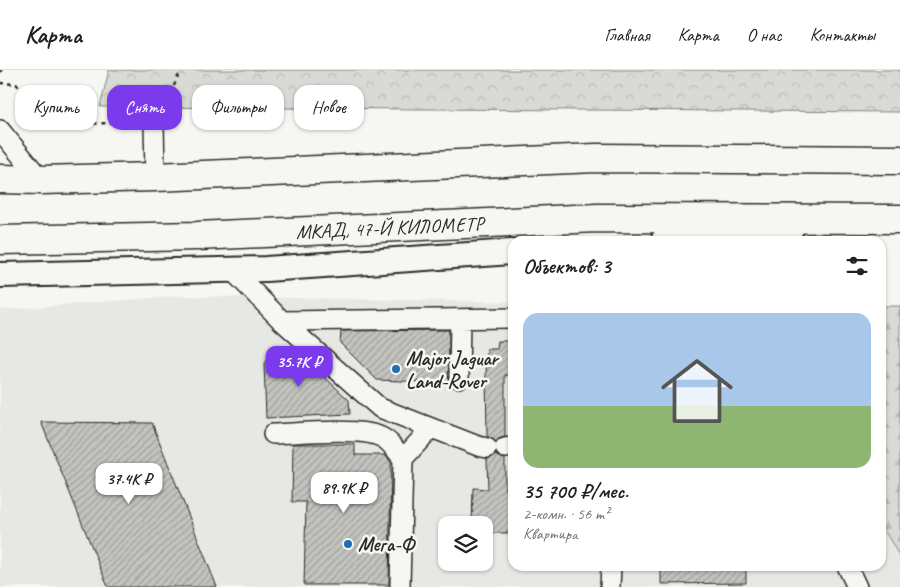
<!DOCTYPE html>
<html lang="ru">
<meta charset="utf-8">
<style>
:root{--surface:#fff;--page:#f6f6f6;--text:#202124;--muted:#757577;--line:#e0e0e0;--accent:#7c3aed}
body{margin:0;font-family:Caveat,sans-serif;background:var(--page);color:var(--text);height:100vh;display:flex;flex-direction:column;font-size:19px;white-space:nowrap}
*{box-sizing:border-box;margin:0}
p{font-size:16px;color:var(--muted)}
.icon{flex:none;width:28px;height:28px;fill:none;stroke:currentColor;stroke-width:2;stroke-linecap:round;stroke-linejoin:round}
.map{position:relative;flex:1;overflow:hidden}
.panel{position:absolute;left:508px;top:166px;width:378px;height:335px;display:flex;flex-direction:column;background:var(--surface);border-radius:15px;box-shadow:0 1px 4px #0004}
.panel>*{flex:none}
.hud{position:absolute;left:15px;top:15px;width:418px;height:45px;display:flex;gap:10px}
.controls{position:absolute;left:438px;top:446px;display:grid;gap:10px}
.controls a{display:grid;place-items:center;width:55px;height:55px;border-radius:10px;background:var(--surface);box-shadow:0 1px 4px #0004;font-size:25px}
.price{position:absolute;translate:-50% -42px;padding:0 11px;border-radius:10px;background:#fff;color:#222;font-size:16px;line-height:32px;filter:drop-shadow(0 1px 2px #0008)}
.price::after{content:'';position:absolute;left:50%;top:30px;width:15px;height:11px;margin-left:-8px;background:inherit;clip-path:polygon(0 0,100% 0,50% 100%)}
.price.on{background:var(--accent);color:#fff}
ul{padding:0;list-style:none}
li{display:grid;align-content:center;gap:10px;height:265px;padding:0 15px}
li span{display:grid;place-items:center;height:155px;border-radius:15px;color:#555}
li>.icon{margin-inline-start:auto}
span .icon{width:90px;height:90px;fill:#fffc;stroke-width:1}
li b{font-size:21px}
h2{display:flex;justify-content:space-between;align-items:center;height:60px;padding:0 15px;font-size:21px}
.pill{padding:0 18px;border-radius:15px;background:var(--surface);box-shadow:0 1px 4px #0004;font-size:18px;line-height:45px}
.pill.on{background:var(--accent);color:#fff}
header{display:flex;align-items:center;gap:30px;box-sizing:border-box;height:70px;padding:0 25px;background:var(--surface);border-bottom:1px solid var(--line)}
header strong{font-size:24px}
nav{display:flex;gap:28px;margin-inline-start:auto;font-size:18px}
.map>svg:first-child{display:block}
</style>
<header>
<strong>Карта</strong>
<nav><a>Главная</a><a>Карта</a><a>О нас</a><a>Контакты</a></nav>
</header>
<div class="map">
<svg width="900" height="517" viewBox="0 0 900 517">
<defs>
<pattern id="forest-firs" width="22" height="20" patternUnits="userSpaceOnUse" patternTransform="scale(1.25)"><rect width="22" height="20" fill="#d9d9d5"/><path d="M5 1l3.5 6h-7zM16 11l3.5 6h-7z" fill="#babab7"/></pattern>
<pattern id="park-crowns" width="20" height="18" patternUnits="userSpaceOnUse" patternTransform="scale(1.25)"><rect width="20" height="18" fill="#d9d9d5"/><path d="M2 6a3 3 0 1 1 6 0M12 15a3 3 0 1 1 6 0" fill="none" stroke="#babab7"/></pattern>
<pattern id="building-hatch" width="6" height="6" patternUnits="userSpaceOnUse" patternTransform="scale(1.25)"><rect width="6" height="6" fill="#c3c3c0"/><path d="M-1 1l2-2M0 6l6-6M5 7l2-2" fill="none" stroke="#9f9f9c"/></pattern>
</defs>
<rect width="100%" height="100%" fill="#f6f6f2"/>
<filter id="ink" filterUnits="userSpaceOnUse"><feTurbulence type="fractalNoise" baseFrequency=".02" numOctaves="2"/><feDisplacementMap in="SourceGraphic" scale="10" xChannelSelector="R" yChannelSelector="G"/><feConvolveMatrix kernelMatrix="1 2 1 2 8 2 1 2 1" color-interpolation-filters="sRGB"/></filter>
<g filter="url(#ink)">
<path fill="#e7e7e3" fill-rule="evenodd" d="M178,226L512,232V496H880V453L900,487V517H0V240ZM446,455H484V492H446Z"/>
<path fill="url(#forest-firs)" stroke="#828280" d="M880,236H900V487L880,453Z"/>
<path fill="url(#park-crowns)" stroke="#828280" d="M109,0H900V42L100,37Z"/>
<path fill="url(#building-hatch)" stroke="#2b2b2b" d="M449,260V313L377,310L340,273L341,261Z
M498,271H512V306L505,305V367L498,369L496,372L487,366L486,305L487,279H497Z
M287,278L297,281L349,330L350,344L266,348L264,294L269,286L277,280Z
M41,352L152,353L217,517H108Z
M293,374H355V385H385L391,392L389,515H304L306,432H292Z
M496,385L505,389V420H512V463H484V455H472L473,418L488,419L487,389Z
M661,496H746V513L661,514Z"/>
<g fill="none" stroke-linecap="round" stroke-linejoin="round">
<defs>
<path id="minor" d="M154,52L155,107
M0,60L41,110
M231,199L282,251L512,248
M282,251L380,338L478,376L487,378
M459,308L460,249
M273,364C298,363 361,357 381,367C390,371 397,381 403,389
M505,378L512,377
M847,496L857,517
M400,517L403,389L431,358
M610,517L611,496"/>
<path id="major" d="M663,171L791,159
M0,205L266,199L512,182"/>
<g id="highway">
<path d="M0,109L41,110L155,107L596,88L900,90"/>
<path id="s1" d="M0,170L197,166L597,148L900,149"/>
</g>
</defs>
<use href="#minor" stroke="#2b2b2b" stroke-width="22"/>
<use href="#major" stroke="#2b2b2b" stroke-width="28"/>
<use href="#highway" stroke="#2b2b2b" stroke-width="31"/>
<path stroke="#2b2b2b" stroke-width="2.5" stroke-dasharray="4 4" stroke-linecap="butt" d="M0,2L2,0
M0,13L16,14L22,19V46L28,56L138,52
M164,38L181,0"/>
<use href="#minor" stroke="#f6f6f2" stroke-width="19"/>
<use href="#major" stroke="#f6f6f2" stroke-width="24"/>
<use href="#highway" stroke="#f6f6f2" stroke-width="28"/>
</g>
</g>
<g fill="#1f6fb2" stroke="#f6f6f2" stroke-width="2">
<circle cx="396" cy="299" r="5"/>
<circle cx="348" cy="474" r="5"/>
</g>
<g text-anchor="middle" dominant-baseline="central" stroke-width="5" stroke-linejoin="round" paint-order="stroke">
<g font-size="20" fill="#2b2b2b" stroke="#f6f6f2">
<text stroke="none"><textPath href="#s1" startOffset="390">МКАД, 47-Й КИЛОМЕТР</textPath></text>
</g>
<g font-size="20" font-weight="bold" fill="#2b2b2b" stroke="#f6f6f2" text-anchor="start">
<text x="406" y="288">Major Jaguar<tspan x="406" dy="23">Land-Rover</tspan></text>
<text x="358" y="474">Мега-Ф</text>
</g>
</g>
</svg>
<div class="controls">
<a><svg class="icon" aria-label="layers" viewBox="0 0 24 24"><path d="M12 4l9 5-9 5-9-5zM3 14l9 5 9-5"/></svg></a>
</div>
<b class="price on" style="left:299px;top:318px">35.7K ₽</b>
<b class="price" style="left:129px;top:435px">37.4K ₽</b>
<b class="price" style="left:344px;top:444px">89.9K ₽</b>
<div class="hud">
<a class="pill">Купить</a>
<a class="pill on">Снять</a>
<a class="pill">Фильтры</a>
<a class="pill">Новое</a>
</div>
<section class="panel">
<h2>Объектов: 3<svg class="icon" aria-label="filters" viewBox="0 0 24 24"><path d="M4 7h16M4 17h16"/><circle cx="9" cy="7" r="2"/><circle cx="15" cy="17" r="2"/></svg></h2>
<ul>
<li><span style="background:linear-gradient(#a9c7e8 60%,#8fb573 0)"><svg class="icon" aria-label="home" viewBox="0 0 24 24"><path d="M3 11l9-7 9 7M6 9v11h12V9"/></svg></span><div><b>35 700 ₽/мес.</b><p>2-комн. · 56 m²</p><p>Квартира</p></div></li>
</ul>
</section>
</div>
